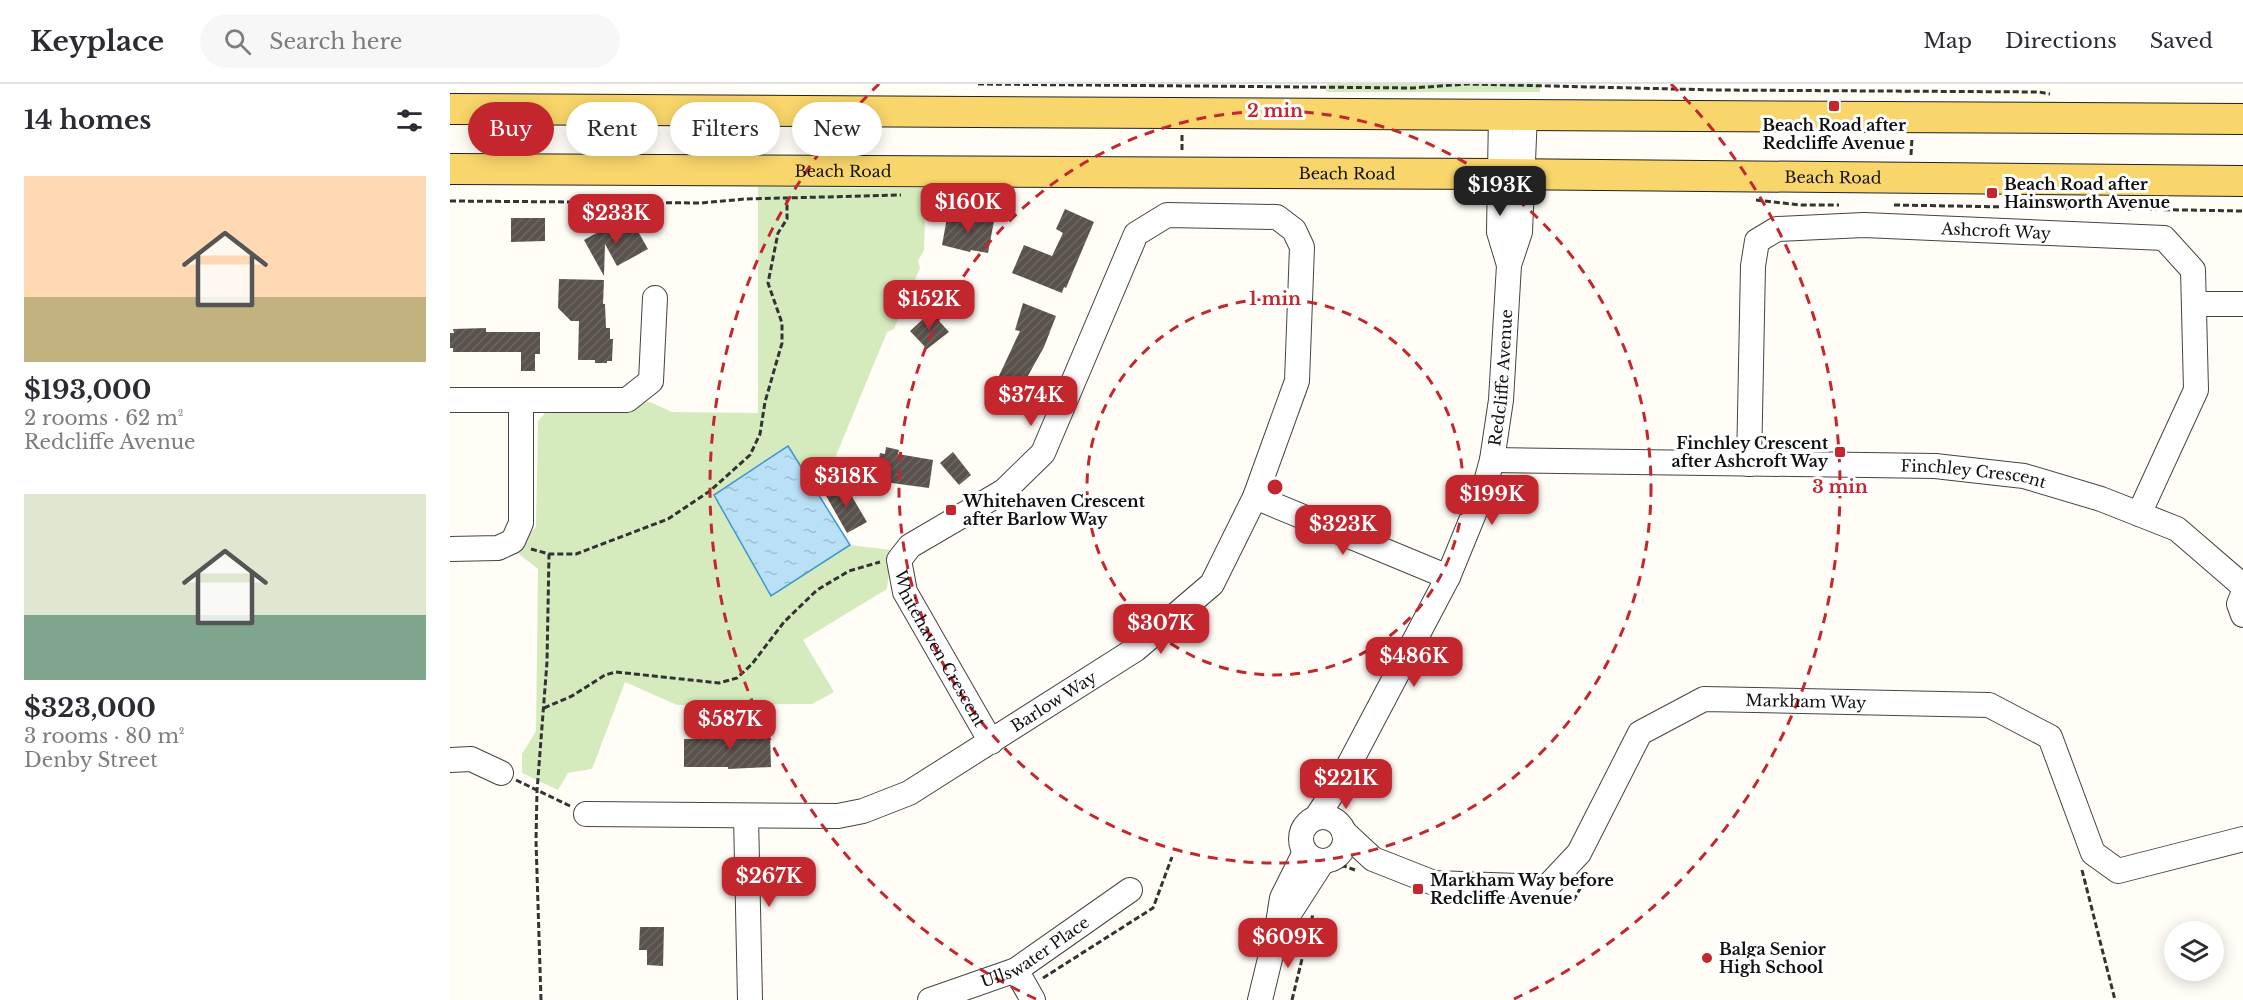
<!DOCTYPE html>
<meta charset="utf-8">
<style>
:root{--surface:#fff;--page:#f7f7f7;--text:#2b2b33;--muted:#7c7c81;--line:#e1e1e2;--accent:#c4262e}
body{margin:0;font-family:"Libre Baskerville",serif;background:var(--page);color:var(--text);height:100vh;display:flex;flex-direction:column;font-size:22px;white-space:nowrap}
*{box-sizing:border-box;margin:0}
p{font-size:20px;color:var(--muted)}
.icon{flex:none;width:33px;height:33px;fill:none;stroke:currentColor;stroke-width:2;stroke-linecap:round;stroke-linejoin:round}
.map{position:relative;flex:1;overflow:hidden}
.side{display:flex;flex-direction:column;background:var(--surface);width:450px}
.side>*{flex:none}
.top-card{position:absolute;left:18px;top:18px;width:570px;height:54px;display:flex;gap:12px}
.fabs{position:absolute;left:1714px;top:837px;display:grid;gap:12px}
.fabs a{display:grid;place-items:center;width:60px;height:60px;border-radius:50%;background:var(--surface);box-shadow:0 3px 15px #0003;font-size:30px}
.price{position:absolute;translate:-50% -51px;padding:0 14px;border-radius:12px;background:var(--accent);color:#fff;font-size:20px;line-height:39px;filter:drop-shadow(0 2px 3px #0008)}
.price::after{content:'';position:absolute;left:50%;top:36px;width:18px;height:14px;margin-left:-9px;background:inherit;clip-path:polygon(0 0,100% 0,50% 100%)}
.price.on{background:#222;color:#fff}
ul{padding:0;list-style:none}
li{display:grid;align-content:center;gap:12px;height:318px;padding:0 24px}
li span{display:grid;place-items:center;height:186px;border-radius:0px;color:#555}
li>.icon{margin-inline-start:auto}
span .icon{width:108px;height:108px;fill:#fffc;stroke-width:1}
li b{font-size:26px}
h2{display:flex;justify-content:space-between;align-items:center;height:72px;padding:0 24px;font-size:26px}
.chip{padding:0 21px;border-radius:27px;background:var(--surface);box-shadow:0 3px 15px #0003;font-size:21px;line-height:54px}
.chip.on{background:var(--accent);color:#fff}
header{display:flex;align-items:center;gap:36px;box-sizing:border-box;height:84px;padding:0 30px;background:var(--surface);border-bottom:2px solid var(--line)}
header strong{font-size:28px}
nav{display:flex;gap:33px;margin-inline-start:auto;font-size:21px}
.search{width:420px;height:54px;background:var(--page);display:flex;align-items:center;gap:15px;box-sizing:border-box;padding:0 21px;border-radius:33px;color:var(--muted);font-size:22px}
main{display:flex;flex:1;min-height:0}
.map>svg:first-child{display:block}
</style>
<header>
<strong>Keyplace</strong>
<div class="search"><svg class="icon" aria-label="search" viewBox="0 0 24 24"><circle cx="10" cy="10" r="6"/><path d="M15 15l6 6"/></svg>Search here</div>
<nav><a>Map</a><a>Directions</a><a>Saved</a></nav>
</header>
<main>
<section class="side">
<h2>14 homes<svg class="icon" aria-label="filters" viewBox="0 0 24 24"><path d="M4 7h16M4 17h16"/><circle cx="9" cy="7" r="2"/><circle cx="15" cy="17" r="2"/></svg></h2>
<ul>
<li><span style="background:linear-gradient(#ffd9b3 65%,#c2b280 0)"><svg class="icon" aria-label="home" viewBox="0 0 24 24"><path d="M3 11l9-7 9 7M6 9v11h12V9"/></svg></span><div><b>$193,000</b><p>2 rooms · 62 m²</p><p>Redcliffe Avenue</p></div></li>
<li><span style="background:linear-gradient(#dfe7d0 65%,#7fa58c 0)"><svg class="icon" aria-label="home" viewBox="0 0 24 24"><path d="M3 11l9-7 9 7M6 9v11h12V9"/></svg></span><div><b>$323,000</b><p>3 rooms · 80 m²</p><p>Denby Street</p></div></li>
</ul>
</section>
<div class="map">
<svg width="1793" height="916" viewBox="0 0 1793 916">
<defs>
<pattern id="water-ripples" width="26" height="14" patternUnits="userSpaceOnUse" patternTransform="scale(1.5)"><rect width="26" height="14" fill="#b9e0f7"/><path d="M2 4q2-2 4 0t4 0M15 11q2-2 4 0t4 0" fill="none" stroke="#9ebfd3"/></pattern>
<pattern id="building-hatch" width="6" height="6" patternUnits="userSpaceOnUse" patternTransform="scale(1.5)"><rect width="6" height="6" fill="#5a524d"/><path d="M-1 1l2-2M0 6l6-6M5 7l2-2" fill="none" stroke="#6d6662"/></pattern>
</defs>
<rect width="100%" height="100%" fill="#fffdf5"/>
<path fill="#d5ebbd" d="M877,0H1090V8H876Z
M308,103L476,104L474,166L468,177L470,184L444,245L437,248L369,413L338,362L321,512L400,461L441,466L437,505L353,556L384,608L362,620L227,621L175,598L142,685L118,689L108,706L72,689V670L86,647L88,485L65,467L86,443L88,337L102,321L200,318L222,328L308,329Z"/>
<path fill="url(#water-ripples)" stroke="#3f96cf" stroke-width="1.5" d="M338,362L400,461L321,512L264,411Z"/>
<path fill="url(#building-hatch)" d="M615,125L644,138L616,204L614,203L612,209L562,189L574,161L602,172L613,149L606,145Z
M504,133L526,137L530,134L544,137L538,169L521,166L520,168L492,161L497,134L503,135Z
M61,134H95V157L61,158Z
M182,137L198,165L167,182L155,160L154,192L134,156L159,142L162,148Z
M109,195L154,196L153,220H155L156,244H160V255H163L162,277H157V279H145V276H128L129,237H121L108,224Z
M573,219L606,232L594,263L570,306L548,294L570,247L565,246Z
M481,228L499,248L477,265L460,247Z
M36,244V248H90V270H85V287H71V268H3V264H0V249H4L3,245Z
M436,363L449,366L448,370L483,376L479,404L419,396L423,373L429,374L430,369L435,370Z
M503,368L521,391L509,401L490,379Z
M394,399L417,438L397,449L375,410Z
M278,647H320L321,683L278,685V683H234V655H278Z
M190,843H214L213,882L197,881V866H189Z"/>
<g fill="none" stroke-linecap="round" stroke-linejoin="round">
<defs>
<g id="minor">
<path d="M1051,30L1049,148L1059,181"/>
<path d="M1744,220H1793"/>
<path d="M0,316H71V439L63,457L48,464L0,465"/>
<path d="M71,316H177L201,297L205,214"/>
<path id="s1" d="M1042,376L1485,382L1574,392L1651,415L1727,445L1793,502"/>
<path id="s2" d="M1299,380L1303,182L1307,157L1327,145L1414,141L1714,154L1743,186L1746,306L1689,430"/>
<path d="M805,413L998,493"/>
<path d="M1793,510L1789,520L1793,531"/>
<path d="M0,676L21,675L51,689"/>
<path id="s3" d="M136,730L388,732L413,727L459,709L686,565L762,500L805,413L847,297L852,163L844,146L827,133L717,131L686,150L593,369L554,407L460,462L449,476L455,508L541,658"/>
<path d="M296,732L300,916"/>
<circle cx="873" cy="755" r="22"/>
<path id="s4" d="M866,734L891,696L998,493L1034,405L1042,376L1051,316L1059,181L1070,148L1075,30"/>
<path id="s5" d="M894,748L923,775L984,799L1097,803L1129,769L1190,649L1254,615L1539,621L1600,653L1643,769L1668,787L1793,755"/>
<path d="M837,833L873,777"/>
<path d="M566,886L583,916"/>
<path id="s6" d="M480,916L566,886L680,806"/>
<path d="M810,916L827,846L832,814L855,768"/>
</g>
<g id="major">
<path d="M0,25L1793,35"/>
<path id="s7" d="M0,85L1050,90L1793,97"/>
</g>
</defs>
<use href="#minor" stroke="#444" stroke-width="26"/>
<use href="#major" stroke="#222" stroke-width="32"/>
<path stroke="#333" stroke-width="3" stroke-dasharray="6 3" stroke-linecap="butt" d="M528,0L963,4L1017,0L1266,6L1589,8L1600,10
M732,66V51
M1461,71L1462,54
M1306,116L1351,121H1389
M0,117L251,119L295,115L451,111
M1444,121L1793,127
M81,465L99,470H126L218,435L260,407L300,371L310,350L315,318L332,259V239L318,199L328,149L337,135V116
M94,624L122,612L155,591L166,588L269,599L287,594L302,580L334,538L367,506L399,487L430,478
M66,696L120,722
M891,783L894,782L905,786
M1632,786L1665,916
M1107,819H1122L1139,789
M593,894L703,824L722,773
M91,916L86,757L87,707L97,578L99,470
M842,916L863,830"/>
<use href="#minor" stroke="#fff" stroke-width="24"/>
<use href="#major" stroke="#f9d66b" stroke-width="30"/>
</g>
<g fill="none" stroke="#c4262e" stroke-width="3" stroke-dasharray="10 8">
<circle cx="825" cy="403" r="188"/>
<circle cx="825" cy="403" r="376"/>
<path d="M586 915A565 565 0 0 1 429 0M1221 0A565 565 0 0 1 1064 915"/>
</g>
<g fill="#c4262e" stroke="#fff" stroke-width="2">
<rect x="1378" y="16" width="12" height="12" rx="3"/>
<rect x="1536" y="103" width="12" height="12" rx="3"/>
<rect x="1384" y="362" width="12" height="12" rx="3"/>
<rect x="495" y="420" width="12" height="12" rx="3"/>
<rect x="962" y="799" width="12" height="12" rx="3"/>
<circle cx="1257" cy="874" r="6"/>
</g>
<g text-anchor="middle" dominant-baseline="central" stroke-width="6" stroke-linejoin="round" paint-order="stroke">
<g font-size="16" font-weight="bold" fill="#111" stroke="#fff" text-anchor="start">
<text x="1384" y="41" text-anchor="middle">Beach Road after<tspan x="1384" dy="18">Redcliffe Avenue</tspan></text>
<text x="1554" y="100">Beach Road after<tspan x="1554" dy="18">Hainsworth Avenue</tspan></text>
<text x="1378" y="359" text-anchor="end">Finchley Crescent<tspan x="1378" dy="18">after Ashcroft Way</tspan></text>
<text x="513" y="417">Whitehaven Crescent<tspan x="513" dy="18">after Barlow Way</tspan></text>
<text x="980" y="796">Markham Way before<tspan x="980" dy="18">Redcliffe Avenue</tspan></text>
<text x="1269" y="865">Balga Senior<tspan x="1269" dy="18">High School</tspan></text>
</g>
<g font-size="16" fill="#111" stroke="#fff">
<text stroke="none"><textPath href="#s7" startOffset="393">Beach Road</textPath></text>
<text stroke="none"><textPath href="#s7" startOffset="897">Beach Road</textPath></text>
<text stroke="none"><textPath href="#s7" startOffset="1383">Beach Road</textPath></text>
<text stroke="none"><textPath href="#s2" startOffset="466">Ashcroft Way</textPath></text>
<text stroke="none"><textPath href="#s4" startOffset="483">Redcliffe Avenue</textPath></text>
<text stroke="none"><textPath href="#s1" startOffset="482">Finchley Crescent</textPath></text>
<text stroke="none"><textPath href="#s3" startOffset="1754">Whitehaven Crescent</textPath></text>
<text stroke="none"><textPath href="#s5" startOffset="574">Markham Way</textPath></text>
<text stroke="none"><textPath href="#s3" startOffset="498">Barlow Way</textPath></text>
<text stroke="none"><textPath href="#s6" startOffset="116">Ullswater Place</textPath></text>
</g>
</g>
<circle cx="825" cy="403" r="9" fill="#c4262e" stroke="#fff" stroke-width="3"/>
<g font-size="18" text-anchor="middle" font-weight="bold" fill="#c4262e" stroke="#fff" stroke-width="6" stroke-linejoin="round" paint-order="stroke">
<text x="825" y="33">2 min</text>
<text x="825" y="221">1 min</text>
<text x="1390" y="409">3 min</text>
</g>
</svg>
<div class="fabs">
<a><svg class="icon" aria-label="layers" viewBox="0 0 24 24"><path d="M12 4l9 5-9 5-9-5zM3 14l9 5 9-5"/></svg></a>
</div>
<b class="price on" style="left:1050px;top:133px">$193K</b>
<b class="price" style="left:518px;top:150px">$160K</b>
<b class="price" style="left:166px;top:161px">$233K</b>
<b class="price" style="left:479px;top:247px">$152K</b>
<b class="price" style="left:581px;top:343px">$374K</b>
<b class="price" style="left:396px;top:424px">$318K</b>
<b class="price" style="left:1042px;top:442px">$199K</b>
<b class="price" style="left:893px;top:472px">$323K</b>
<b class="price" style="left:711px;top:571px">$307K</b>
<b class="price" style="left:964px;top:604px">$486K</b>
<b class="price" style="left:280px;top:667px">$587K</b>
<b class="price" style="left:896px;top:726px">$221K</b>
<b class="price" style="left:319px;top:824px">$267K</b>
<b class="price" style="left:838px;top:885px">$609K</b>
<div class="top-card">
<a class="chip on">Buy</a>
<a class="chip">Rent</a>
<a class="chip">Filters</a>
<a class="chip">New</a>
</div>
</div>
</main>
